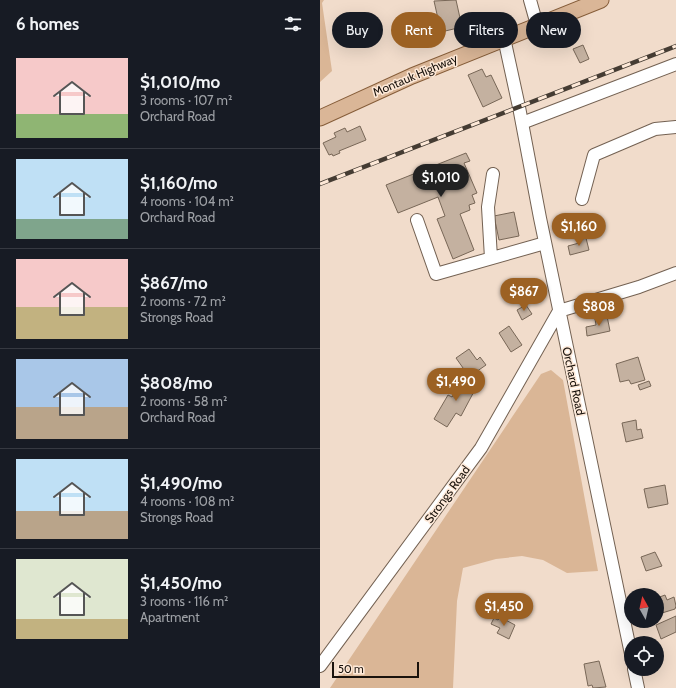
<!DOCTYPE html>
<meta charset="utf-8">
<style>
:root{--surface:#171b24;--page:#242831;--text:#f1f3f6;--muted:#9ea1a6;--line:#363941;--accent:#9c6123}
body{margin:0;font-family:Cabin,sans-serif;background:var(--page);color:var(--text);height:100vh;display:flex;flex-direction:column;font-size:15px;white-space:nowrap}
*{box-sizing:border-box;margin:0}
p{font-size:13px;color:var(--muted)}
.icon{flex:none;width:22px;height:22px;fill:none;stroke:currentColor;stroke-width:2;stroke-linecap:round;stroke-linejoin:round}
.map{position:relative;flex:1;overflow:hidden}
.drawer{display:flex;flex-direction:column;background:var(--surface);width:320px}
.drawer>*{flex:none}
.hud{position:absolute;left:12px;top:12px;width:284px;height:36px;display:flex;gap:8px}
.needle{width:26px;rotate:352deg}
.tools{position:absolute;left:304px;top:588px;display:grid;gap:8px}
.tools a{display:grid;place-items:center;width:40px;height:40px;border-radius:50%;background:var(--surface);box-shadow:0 4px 16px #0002;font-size:20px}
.scale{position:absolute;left:12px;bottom:10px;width:87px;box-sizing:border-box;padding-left:4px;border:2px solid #19120c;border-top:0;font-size:11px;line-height:14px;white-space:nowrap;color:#19120c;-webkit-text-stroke:3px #fee9d8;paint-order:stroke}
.price{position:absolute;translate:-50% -34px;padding:0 9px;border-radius:14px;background:var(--accent);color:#fff;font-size:13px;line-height:26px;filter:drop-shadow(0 1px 2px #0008)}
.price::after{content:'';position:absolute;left:50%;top:24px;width:12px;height:9px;margin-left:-6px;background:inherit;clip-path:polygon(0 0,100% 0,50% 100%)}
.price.active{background:#222;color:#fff}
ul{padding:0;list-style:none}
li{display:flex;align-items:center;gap:12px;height:100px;padding:0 16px}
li+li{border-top:1px solid var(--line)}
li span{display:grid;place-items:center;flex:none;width:112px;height:80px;border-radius:0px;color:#555}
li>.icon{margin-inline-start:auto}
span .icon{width:48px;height:48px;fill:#fffc;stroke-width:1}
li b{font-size:17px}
h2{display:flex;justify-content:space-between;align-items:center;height:48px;padding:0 16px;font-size:17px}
.pill{padding:0 14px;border-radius:18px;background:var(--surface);box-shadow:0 4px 16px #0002;font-size:14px;line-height:36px}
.pill.active{background:var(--accent);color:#fff}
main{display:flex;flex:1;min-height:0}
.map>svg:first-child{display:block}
</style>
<main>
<section class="drawer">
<h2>6 homes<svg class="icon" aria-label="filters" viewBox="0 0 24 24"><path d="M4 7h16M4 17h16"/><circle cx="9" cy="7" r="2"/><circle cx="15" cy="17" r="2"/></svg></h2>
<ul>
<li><span style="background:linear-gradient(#f6c9c9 70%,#8fb573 0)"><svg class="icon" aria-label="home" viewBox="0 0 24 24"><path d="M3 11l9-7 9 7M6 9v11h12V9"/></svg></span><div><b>$1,010/mo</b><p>3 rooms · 107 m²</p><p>Orchard Road</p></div></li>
<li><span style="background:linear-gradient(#bfe0f5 75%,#7fa58c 0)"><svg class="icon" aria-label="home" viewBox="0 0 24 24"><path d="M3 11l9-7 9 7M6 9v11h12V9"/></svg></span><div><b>$1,160/mo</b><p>4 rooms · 104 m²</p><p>Orchard Road</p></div></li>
<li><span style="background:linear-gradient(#f6c9c9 60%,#c2b280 0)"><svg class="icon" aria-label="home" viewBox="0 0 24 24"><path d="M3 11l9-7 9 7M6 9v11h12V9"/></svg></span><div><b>$867/mo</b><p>2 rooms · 72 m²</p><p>Strongs Road</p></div></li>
<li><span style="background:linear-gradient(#a9c7e8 60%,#b9a48a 0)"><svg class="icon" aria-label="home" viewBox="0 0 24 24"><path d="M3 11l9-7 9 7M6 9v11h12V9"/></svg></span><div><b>$808/mo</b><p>2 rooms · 58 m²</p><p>Orchard Road</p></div></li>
<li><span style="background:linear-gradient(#bfe0f5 65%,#b9a48a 0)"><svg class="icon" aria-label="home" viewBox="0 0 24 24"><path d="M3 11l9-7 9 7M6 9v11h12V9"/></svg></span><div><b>$1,490/mo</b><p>4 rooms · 108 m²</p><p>Strongs Road</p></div></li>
<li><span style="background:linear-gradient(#dfe7d0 75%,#c2b280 0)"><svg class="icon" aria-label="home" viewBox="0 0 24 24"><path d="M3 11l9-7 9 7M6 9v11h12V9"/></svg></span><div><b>$1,450/mo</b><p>3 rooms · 116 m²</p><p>Apartment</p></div></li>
</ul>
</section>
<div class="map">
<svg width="356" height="688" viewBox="0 0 356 688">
<rect width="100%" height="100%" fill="#f1dccb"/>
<path fill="#dab696" d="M0,0H4L2,3L12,71L0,82Z
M231,370L243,380L278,571L247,573L223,560L202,556L176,559L143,568L137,601L133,688H10L221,374Z"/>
<path fill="#c4b1a0" stroke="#786757" d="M136,0L142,27L121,32L114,1Z
M263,45L269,59L260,63L253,49Z
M162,69L166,77L171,75L182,98L163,107L148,75Z
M40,126L46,140L19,151L20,153L13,156L12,154L9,155L3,143L16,137L14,133L25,128L27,132Z
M146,153L150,161L144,163L157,193L152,195L155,203L149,205L150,210L140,214L154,250L133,259L117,219L125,216L118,197L78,213L66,185Z
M194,212L199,236L179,240L174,216Z
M266,238L269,250L250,255L248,246L259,243L258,240Z
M206,305L212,314L202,320L197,310Z
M287,316L290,331L267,336L266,327L276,325L275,319Z
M189,326L202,345L191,352L179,333Z
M149,349L157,360L160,357L166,365L153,374L152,372L148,375L136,358Z
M318,357L325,380L311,384L309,380L300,382L296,364Z
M151,377L159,382L141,416L136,413L127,427L114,419L128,395L132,397L141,382L146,385Z
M329,381L331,386L320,390L318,385Z
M316,420L317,430L321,429L323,438L306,442L302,423Z
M345,485L348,504L328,508L324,489Z
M335,552L342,566L326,571L321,557Z
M345,595L347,600L354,597L356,606L355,609L342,613L340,607L337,608V598Z
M356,616V632L341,639L336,625Z
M180,617L195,625L189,639L177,633L180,628L171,624L174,618L178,620Z
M279,661L286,687L273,688L272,685L268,686L264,664Z"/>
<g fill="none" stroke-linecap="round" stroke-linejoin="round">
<defs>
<path id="minor" d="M210,0L217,25
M184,38L199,107L220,218L311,654
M202,123L356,64
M262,199L274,155L335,129L356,127
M97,220L116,274L225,243
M171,258L168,207L173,174
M0,666L161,448L239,311L319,287L356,273
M314,669L318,688"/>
<path id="major" d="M0,118L92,76L281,0"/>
</defs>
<use href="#minor" stroke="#736152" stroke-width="14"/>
<use href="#major" stroke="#865d39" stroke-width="17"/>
<use href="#minor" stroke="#fff" stroke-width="12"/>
<use href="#major" stroke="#dab697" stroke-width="15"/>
<defs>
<path id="rail" d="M0,184L356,46"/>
</defs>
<use href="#rail" stroke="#453c33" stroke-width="4.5"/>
<use href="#rail" stroke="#fee9d8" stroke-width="3" stroke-dasharray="9" stroke-linecap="butt"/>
</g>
<g text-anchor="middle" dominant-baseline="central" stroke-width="3" stroke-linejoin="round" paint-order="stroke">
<g font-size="12" fill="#19120c" stroke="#fee9d8">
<text transform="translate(95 75) rotate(-23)">Montauk Highway</text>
<text transform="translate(254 381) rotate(78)">Orchard Road</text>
<text transform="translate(127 494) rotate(-54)">Strongs Road</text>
</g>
</g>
</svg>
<div class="tools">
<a><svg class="needle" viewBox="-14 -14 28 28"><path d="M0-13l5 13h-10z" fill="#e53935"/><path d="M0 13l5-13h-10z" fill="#9ea1a6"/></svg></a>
<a><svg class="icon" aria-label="locate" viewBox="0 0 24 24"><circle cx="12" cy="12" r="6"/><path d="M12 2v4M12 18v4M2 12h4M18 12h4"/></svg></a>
</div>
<div class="scale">50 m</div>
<b class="price active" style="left:121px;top:198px">$1,010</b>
<b class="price" style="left:259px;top:247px">$1,160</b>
<b class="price" style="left:204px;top:312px">$867</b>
<b class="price" style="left:279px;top:327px">$808</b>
<b class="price" style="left:136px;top:402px">$1,490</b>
<b class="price" style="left:184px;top:627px">$1,450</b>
<div class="hud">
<a class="pill">Buy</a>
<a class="pill active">Rent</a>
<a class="pill">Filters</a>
<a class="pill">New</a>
</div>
</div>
</main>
